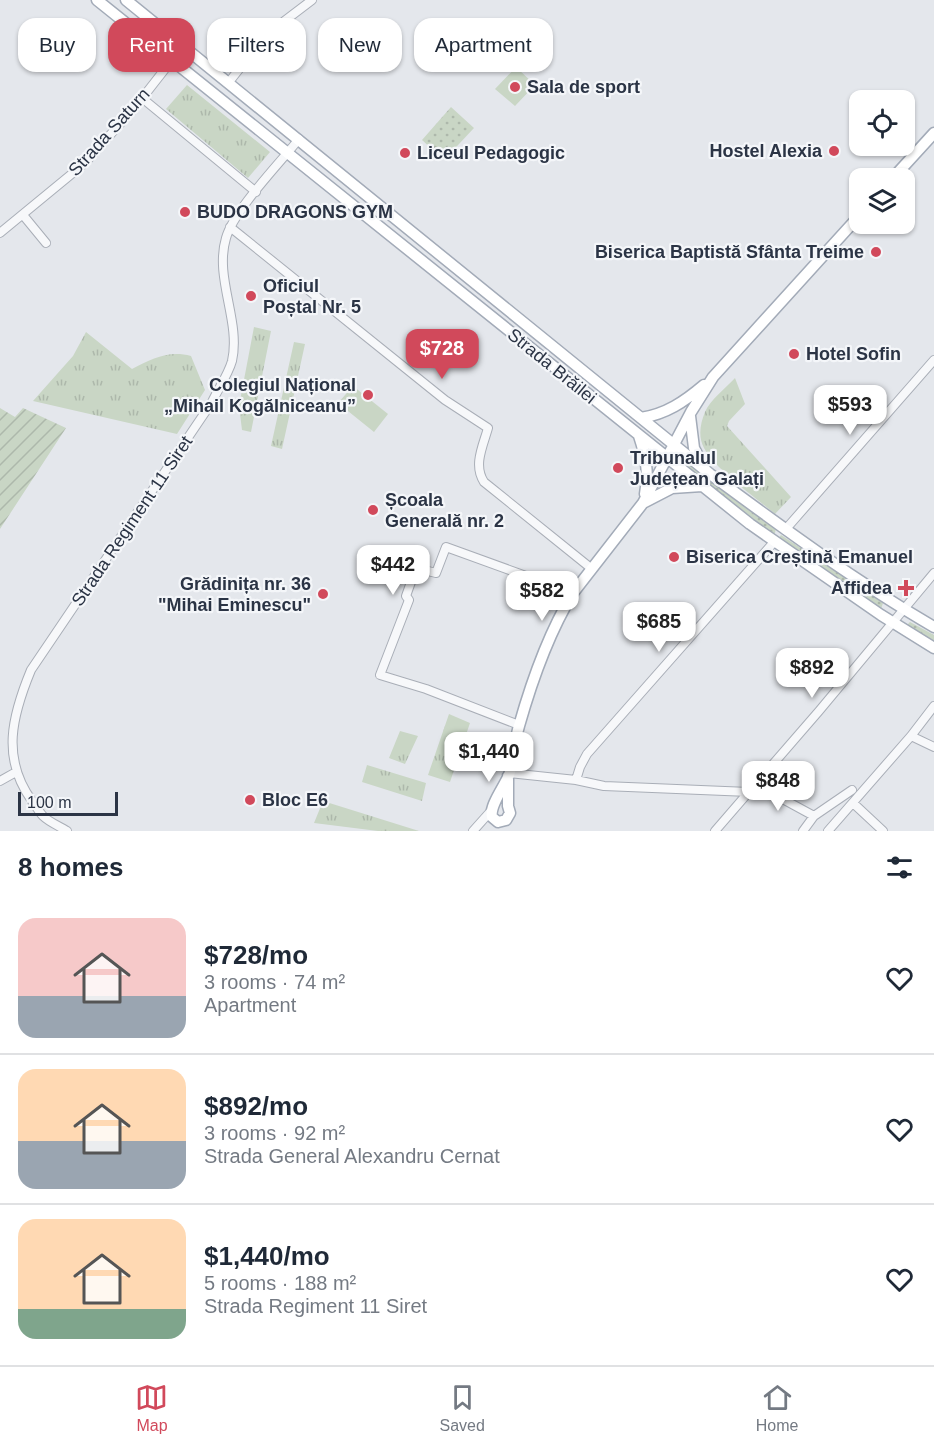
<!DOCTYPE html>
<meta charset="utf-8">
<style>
:root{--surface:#fff;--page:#f2f2f3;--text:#1f2937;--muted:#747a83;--line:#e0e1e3;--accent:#d1495b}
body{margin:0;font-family:Helvetica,sans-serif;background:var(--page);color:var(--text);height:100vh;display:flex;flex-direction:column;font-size:22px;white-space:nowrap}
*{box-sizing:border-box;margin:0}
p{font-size:20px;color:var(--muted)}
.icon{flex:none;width:33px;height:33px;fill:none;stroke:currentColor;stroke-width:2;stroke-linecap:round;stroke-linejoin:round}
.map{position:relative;height:831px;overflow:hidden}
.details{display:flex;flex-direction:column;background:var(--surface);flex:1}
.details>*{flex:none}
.guide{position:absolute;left:18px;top:18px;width:600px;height:54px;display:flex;gap:12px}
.fabs{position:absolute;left:849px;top:90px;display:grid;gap:12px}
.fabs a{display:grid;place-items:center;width:66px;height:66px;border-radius:12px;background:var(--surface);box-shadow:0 2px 4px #0004;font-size:30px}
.scale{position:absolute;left:18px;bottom:15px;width:100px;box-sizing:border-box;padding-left:6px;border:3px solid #2b3445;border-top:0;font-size:16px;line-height:21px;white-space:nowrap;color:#2b3445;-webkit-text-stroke:4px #f4f6f9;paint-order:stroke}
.price{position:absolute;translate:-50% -51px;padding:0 14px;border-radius:12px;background:#fff;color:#222;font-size:20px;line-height:39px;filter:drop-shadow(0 2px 3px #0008)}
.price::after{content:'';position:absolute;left:50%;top:36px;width:18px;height:14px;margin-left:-9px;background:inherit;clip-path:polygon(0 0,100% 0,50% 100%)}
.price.active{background:var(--accent);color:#fff}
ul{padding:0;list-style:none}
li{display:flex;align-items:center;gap:18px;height:150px;padding:0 18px}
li+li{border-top:2px solid var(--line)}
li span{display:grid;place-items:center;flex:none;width:168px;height:120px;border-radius:18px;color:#555}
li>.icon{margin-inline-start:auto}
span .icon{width:72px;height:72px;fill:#fffc;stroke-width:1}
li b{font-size:26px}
h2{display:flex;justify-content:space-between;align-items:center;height:72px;padding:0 18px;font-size:26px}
.tag{padding:0 21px;border-radius:18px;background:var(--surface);box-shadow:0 2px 4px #0004;font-size:21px;line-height:54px}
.tag.active{background:var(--accent);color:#fff}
.menu{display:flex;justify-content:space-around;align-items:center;height:84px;border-top:2px solid var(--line);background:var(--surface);font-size:16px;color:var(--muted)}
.menu a{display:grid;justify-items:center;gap:3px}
.menu .active{color:var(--accent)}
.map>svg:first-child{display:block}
</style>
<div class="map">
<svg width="934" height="831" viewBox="0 0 934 831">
<defs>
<pattern id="grass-dots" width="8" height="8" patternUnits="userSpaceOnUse" patternTransform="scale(1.5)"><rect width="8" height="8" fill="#c9d6c5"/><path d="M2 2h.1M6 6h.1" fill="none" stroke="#adb8ab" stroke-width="1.8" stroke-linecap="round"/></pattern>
<pattern id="park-tufts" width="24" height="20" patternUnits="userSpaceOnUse" patternTransform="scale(1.5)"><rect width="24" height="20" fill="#c9d6c5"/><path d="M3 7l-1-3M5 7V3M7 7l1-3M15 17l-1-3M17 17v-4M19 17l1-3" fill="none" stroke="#adb8ab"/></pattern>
<pattern id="garden-furrows" width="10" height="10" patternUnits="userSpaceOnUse" patternTransform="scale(1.5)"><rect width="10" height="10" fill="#c9d6c5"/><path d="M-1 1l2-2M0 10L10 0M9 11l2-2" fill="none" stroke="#adb8ab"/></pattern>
</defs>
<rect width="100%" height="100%" fill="#e4e7ec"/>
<path fill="url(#grass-dots)" d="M451,107L474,128L444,160L422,140Z
M684,459L776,528L775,533L772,534L682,463Z
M781,535L883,603L881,609L778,539Z
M910,622L934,635V643L907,625Z"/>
<path fill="url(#park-tufts)" d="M187,85L270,152L248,178L166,109Z
M254,327L271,331L251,432L242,430L239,406Z
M86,332L132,369C152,359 168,350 191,356L205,390L177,434L33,401L73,356Z
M294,342L305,344L282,449L271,446Z
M735,378L745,404L729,421L727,426L791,497L775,514C754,496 717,471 704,448C698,437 700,424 705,412C710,400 726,388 735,378Z
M449,714L470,723L450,782L428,775Z
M400,731L418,736L405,764L389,758Z
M367,765L426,783L422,801L362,782Z
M323,801L419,831H378L314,823Z"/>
<path fill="url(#garden-furrows)" d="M0,408L15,417L23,408L66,428L0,529Z"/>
<path fill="#c9d6c5" d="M516,67L535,85L515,106L495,89Z
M353,386L388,414L374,432L338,403Z"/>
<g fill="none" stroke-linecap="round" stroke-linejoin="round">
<defs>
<path id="minor" d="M229,82L266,35L312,0
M142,98L256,192
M23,215L46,243
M230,227L445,400L488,428C483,446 473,465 484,482L592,569
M0,233L85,163L136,106L183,46
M785,530L934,360
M519,725L426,689L380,675L409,600L406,596L416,568L436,573L446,547L573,593
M911,736L934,747
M509,773L576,780L604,786L749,792
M576,780L580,767L587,754L774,542
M0,781L16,772
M755,784L814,816
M853,803L883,831
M67,831C59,826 49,822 43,816C39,812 36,806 32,801C1,758 12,716 31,670L212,402C218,389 228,375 232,361C241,321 214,278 226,238C234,210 279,164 299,139
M473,831L490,812
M715,831L819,711L934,573
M803,831L814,816L852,790
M828,831L911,736L934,706"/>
<path id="major" d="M97,0L750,524L881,615L934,648
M126,0L710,474C783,528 855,581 934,627
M893,178L934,133
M690,416L694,448L704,467
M641,418C666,414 684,402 704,385
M639,436C646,457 649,473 645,494
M643,503L672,488L702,486
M508,776V806L510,813L506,820L498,822L492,817C489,806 504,787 509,775C514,760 514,742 519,726C532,680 548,634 573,593L643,503L691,412L713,377L860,215"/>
</defs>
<use href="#minor" stroke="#a9aeb7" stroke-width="10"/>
<use href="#major" stroke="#a3abb8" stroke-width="13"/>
<use href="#minor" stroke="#f7f8fa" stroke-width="8"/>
<use href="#major" stroke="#fff" stroke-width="10"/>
</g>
<g fill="#d1495b" stroke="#f4f6f9" stroke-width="2">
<circle cx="515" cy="87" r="6"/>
<circle cx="834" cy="151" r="6"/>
<circle cx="405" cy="153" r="6"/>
<circle cx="185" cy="212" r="6"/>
<circle cx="876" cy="252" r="6"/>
<circle cx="251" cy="296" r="6"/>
<circle cx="794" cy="354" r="6"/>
<circle cx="368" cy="395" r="6"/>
<circle cx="618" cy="468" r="6"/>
<circle cx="373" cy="510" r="6"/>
<circle cx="674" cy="557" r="6"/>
<path d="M903 579h6v6h6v6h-6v6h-6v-6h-6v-6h6z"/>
<circle cx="323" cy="594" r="6"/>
<circle cx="250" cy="800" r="6"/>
</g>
<g text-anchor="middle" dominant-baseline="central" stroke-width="4.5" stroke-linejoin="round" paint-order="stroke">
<g font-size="18" font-weight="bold" fill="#2b3445" stroke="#f4f6f9" text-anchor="start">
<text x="527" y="87">Sala de sport</text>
<text x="822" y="151" text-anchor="end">Hostel Alexia</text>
<text x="417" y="153">Liceul Pedagogic</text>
<text x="197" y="212">BUDO DRAGONS GYM</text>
<text x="864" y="252" text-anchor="end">Biserica Baptistă Sfânta Treime</text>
<text x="263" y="286">Oficiul<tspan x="263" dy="21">Poștal Nr. 5</tspan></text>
<text x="806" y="354">Hotel Sofin</text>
<text x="356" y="385" text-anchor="end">Colegiul Național<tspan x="356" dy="21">„Mihail Kogălniceanu”</tspan></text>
<text x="630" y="458">Tribunalul<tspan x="630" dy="21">Județean Galați</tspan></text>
<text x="385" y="500">Școala<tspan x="385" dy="21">Generală nr. 2</tspan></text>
<text x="686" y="557">Biserica Creștină Emanuel</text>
<text x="311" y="584" text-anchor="end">Grădinița nr. 36<tspan x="311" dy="21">"Mihai Eminescu"</tspan></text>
<text x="892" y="588" text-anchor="end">Affidea</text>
<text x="262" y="800">Bloc E6</text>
</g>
<g font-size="18" fill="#2b3445" stroke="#f4f6f9">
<text transform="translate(109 132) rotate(-48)">Strada Saturn</text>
<text transform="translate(552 366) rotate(39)">Strada Brăilei</text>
<text transform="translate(132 521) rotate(-56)">Strada Regiment 11 Siret</text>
</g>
</g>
</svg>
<div class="fabs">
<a><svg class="icon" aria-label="locate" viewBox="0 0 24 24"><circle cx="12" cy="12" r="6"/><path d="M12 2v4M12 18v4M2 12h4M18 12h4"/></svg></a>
<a><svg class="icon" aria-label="layers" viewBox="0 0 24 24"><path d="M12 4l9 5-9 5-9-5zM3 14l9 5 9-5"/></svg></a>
</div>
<div class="scale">100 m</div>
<b class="price active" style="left:442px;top:380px">$728</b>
<b class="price" style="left:850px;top:436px">$593</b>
<b class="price" style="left:393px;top:596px">$442</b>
<b class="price" style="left:542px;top:622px">$582</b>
<b class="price" style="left:659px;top:653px">$685</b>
<b class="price" style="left:812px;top:699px">$892</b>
<b class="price" style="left:489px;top:783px">$1,440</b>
<b class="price" style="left:778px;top:812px">$848</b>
<div class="guide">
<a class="tag">Buy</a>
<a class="tag active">Rent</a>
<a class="tag">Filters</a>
<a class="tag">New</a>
<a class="tag">Apartment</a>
</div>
</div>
<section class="details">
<h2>8 homes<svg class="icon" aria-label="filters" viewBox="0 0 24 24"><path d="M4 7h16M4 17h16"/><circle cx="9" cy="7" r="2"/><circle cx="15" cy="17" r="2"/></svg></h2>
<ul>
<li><span style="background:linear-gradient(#f6c9c9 65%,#9aa5b1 0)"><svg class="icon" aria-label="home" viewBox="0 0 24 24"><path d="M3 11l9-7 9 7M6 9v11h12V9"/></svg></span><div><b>$728/mo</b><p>3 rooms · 74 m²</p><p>Apartment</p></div><svg class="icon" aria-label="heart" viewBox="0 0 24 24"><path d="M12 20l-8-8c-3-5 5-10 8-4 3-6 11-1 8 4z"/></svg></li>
<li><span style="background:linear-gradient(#ffd9b3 60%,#9aa5b1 0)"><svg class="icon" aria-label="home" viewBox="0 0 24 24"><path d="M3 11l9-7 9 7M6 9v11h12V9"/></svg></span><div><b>$892/mo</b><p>3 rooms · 92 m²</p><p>Strada General Alexandru Cernat</p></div><svg class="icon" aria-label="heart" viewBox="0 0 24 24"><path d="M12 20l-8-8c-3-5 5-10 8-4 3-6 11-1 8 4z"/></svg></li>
<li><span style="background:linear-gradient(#ffd9b3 75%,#7fa58c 0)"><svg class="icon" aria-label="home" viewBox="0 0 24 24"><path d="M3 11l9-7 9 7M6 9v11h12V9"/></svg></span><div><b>$1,440/mo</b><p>5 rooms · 188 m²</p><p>Strada Regiment 11 Siret</p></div><svg class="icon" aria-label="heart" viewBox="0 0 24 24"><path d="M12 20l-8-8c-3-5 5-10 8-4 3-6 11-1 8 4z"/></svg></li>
</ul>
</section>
<nav class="menu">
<a class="active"><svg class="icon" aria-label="map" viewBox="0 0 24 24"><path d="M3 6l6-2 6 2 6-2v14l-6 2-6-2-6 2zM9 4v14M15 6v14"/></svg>Map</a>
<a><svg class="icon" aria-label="saved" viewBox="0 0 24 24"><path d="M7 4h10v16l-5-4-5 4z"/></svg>Saved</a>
<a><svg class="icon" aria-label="home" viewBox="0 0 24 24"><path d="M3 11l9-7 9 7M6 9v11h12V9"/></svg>Home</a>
</nav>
